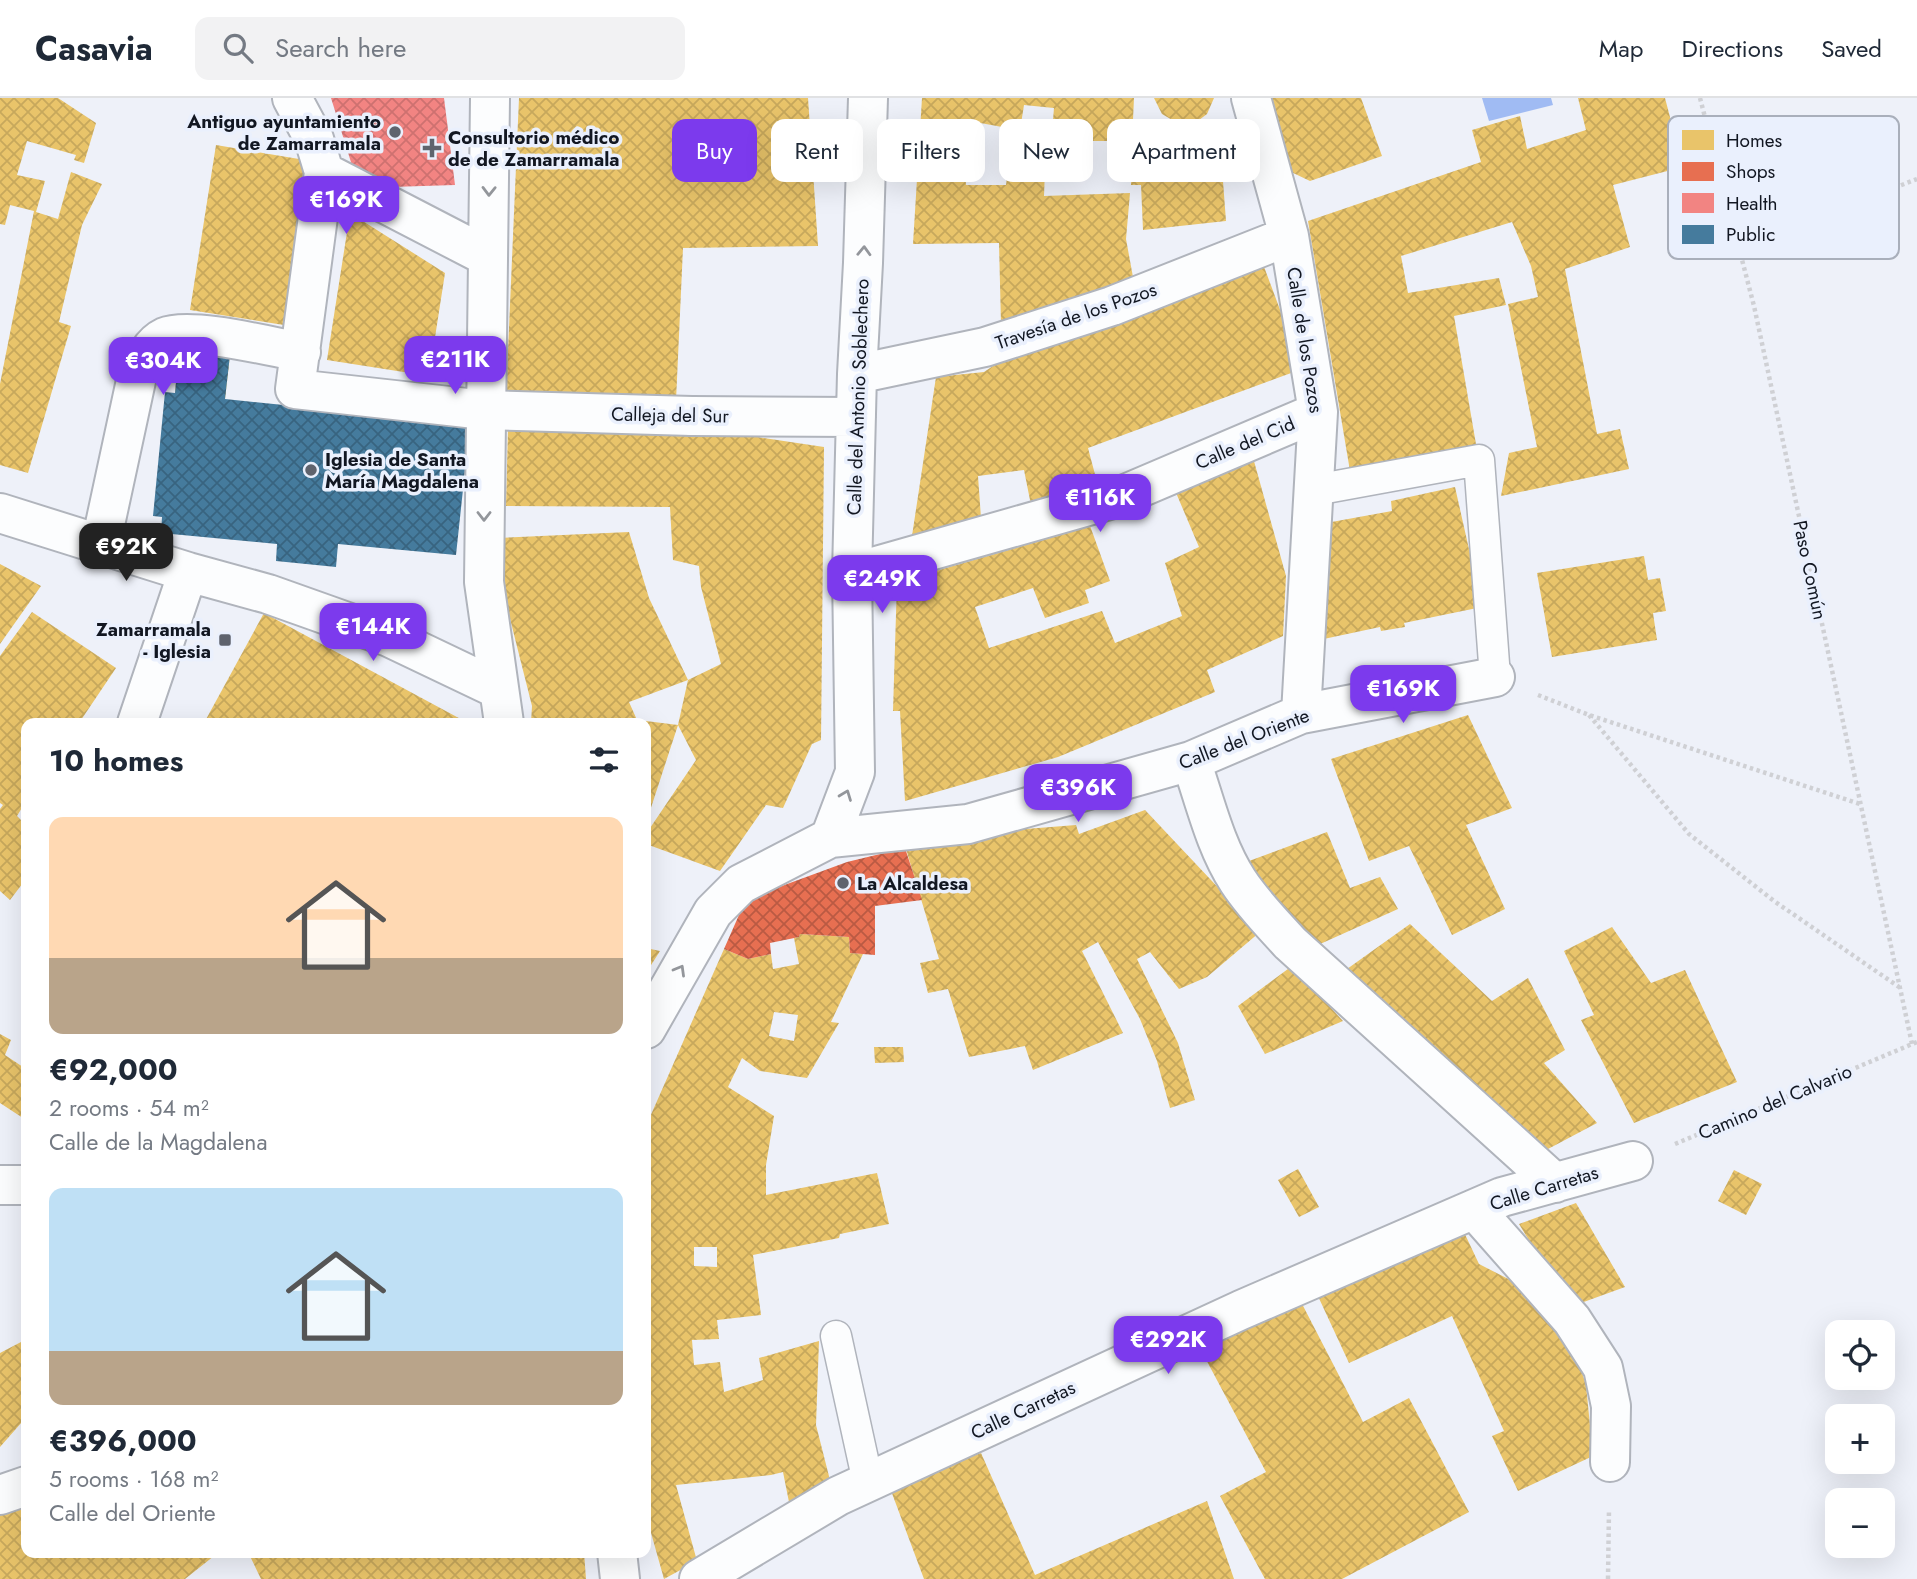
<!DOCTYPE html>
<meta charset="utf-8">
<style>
:root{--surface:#fff;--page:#f2f2f3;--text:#1f2937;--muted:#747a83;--line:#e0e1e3;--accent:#7c3aed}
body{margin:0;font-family:Jost,sans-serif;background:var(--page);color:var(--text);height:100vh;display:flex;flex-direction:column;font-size:26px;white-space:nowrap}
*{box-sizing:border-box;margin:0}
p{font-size:23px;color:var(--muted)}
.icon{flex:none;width:38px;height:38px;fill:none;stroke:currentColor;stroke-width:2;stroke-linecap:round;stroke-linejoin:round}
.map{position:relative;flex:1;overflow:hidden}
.sheet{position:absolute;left:21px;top:620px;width:630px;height:840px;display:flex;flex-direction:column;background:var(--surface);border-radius:14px;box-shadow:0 7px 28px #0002}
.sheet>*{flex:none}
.top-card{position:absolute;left:672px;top:21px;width:665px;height:63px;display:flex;gap:14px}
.tools{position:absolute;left:1825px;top:1222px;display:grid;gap:14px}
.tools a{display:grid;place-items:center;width:70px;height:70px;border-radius:14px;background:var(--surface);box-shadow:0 7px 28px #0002;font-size:35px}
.price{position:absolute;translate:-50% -60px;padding:0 16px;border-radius:14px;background:var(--accent);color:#fff;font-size:23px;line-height:46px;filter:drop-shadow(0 2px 4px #0008)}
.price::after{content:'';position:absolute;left:50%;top:42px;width:21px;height:16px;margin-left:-10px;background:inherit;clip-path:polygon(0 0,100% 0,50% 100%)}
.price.on{background:#222;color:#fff}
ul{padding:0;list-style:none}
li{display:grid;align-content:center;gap:14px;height:371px;padding:0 28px}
li span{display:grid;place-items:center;height:217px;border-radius:14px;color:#555}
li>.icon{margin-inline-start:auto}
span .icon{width:126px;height:126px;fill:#fffc;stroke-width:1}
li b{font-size:30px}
h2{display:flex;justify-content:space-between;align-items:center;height:84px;padding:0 28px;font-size:30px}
.pill{padding:0 24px;border-radius:14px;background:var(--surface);box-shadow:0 7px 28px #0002;font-size:24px;line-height:63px}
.pill.on{background:var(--accent);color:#fff}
header{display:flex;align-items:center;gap:42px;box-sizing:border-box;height:98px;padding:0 35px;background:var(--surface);border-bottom:2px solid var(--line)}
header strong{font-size:33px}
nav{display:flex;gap:38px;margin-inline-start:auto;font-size:24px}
.search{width:490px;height:63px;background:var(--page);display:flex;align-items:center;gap:18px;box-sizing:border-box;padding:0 24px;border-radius:14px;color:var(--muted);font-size:26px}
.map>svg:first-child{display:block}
</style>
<header>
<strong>Casavia</strong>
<div class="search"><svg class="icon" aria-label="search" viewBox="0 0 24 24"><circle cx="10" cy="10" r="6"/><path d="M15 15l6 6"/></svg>Search here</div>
<nav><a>Map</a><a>Directions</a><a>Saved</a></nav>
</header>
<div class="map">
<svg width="1917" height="1481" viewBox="0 0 1917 1481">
<defs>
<pattern id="homes-cross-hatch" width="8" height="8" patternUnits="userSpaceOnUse" patternTransform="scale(1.75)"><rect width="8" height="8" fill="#e9c46a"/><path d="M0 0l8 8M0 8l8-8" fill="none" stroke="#c7a85c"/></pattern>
<pattern id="shops-cross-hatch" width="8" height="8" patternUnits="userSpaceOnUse" patternTransform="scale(1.75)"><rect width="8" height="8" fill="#e76f51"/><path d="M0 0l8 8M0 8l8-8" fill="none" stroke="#ba5a43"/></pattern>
<pattern id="health-cross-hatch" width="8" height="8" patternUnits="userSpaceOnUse" patternTransform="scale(1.75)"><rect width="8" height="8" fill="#f28482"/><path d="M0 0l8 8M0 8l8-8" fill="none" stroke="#ce7170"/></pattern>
<pattern id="public-cross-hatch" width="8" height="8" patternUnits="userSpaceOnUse" patternTransform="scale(1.75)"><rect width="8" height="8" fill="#457b9d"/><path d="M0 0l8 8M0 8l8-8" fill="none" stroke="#386480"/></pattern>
</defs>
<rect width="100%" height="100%" fill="#eef1f9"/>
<path fill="#a0bbf3" d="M1482,0H1551L1553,7L1489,23Z"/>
<path fill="url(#homes-cross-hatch)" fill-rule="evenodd" d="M0,0H58L96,25L84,65L74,62L76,57L27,43L17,77L45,83L36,114L58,121L71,74L102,86L82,127L59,224L71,228L28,375L0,367V286L34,113L10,107L5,127L0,126Z
M519,0H808L818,148L683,150L676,303L506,299Z
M922,0H1134L1132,43H1046L1044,98L1130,95L1126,141L1135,190L1001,226L999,145L913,146ZM1024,7L1054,10L1052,34L1020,32ZM975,24L1013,31L1006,87H966L964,52L975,51Z
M1154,0H1214L1207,16L1199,22L1179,26L1162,16Z
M1262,0H1361L1382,58L1310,83L1289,73Z
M1578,0H1665L1683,69L1613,87L1630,149L1565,171L1597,336L1620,331L1629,371L1501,398L1509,355L1537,349L1508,206L1538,199L1531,168L1512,124L1401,158L1408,195L1499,180L1506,207L1454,218L1477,352L1350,373L1308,123L1481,64L1472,32L1520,18L1527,51L1586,32Z
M216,47L317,64L290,228L190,212Z
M1221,57L1226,123L1143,132L1141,87H1131L1132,60Z
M350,115L445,175L429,278L327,262Z
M1263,166L1302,271L1088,350L1097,384L1094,385L1095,389L1031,407L1024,372L978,378L981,420L912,438L936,279L984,274L1014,254Z
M179,252L230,257L225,301L175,295Z
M684,328L824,349L821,642L812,646L783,710L766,707L720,773L646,746V736L696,662L678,627L688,582L721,566L701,489L699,468L673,462L670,409L506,408L508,330Z
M1252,356L1286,478L1283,538L1207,572L1215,594L1058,659L905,703L900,613H893L897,484L1064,436L1089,425L1110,483L1085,492L1089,505L1045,520L1033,490L975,509L989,550L1102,513L1115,545L1182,518L1165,465L1199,449L1174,390Z
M1455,389L1482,509L1404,525L1405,529L1381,533L1380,529L1319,542L1315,427L1392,413L1391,403Z
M629,434L649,500L688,582L629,604L637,622L644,625H531L532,608L504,497L497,440Z
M1644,458L1648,482L1660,480L1666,513L1653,515L1657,542L1552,559L1537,475Z
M0,466L41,488L0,546Z
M32,514L116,570L79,625H26V703L17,718L26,727V781L10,802L0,793V711L3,707L0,705V558Z
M264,515L468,625H204Z
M1468,617L1512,710L1466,727L1505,811L1452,837L1409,748L1369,763L1331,661Z
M646,623L678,627L646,725Z
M1145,712L1260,834L1207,879L1179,891L1150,854L1137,861L1178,945L1195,1002L1170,1010L1157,963L1140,921L1098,844L1082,853L1123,935L1033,972L1025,948L969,959L948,891L928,895L920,865L939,861L903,741L1076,727L1079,736Z
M1327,734L1350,790L1380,779L1398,811L1309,851L1241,766Z
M1410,826L1492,903L1528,880L1565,952L1544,965L1597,1025L1548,1051L1340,876Z
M1612,829L1651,885L1685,872L1737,984L1634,1025L1581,922L1594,917L1564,853Z
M800,836L849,839L850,855L863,856L831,924L839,925L807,980L760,973L742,960L728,989L774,1018L766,1067V1097L877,1075L889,1126L840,1136L839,1140L753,1157L761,1217L717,1222L719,1241L692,1242L694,1267L720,1264L724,1294L763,1282L759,1260L819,1243L816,1327L833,1394L791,1414L783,1374L771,1377L676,1387L697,1463L664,1481L646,1417V1028L724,851L748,861L771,856L773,871L799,866L794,840L799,839ZM774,914L798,917L794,943L769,938ZM694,1149H717V1169L694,1168Z
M646,850L660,853L646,875Z
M1292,868L1343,923L1265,956L1238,908Z
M0,936L11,942L5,957L26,971V1022L0,1005Z
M874,949H903L904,964L875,965Z
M1298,1071L1319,1109L1299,1119L1278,1082Z
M1734,1072L1762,1086L1746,1117L1718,1103Z
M1576,1105L1625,1189L1570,1209L1519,1126Z
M1462,1130L1479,1166L1522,1188L1575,1253L1586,1287L1593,1358L1518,1393L1492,1338L1504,1333L1452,1218L1349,1265L1317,1196Z
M1300,1202L1363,1324L1409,1300L1469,1414L1342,1481H1265L1220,1398L1266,1374L1202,1254Z
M21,1244L26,1248V1327L22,1324L0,1349V1255Z
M981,1355L1035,1477L1207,1403L1234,1481H924L890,1390Z
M26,1401V1454H219L185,1481H0V1408Z
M248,1454H584L586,1481H261Z"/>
<path fill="url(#shops-cross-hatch)" d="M905,750L922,802L875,808V857L850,855L849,839L800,836L799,839L770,845L771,856L748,861L724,851L746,801L847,764Z"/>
<path fill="url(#health-cross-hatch)" d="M331,0H444L455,87L359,90Z"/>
<path fill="url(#public-cross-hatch)" d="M179,252L230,257L225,301L470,326L456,457L338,446L336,469L276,463L277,446L161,435L162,419L153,418L165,294L175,295Z"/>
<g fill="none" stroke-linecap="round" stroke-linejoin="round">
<defs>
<path id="service" d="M1315,392L1479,362L1495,579
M836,1238L868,1384"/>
<path id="pedestrian" d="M485,312L692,318"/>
<path id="minor" d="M292,0L314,41L324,74L295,291L485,312
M490,0L484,484L504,625
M1251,0L1289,138L1318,314L1301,616
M324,74L488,159
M857,276L985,249L1112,208L1289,138
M692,318L856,319
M0,415L188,474L268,496L389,539L498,591
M101,445L137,278C143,264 150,246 165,239C190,228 272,249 301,254
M852,475L1116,400L1318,314
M137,625L188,474
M1191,663C1205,703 1215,748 1238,783C1253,806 1272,825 1290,845L1555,1085
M830,740L968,726L1191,663L1301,616L1495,579
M646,931L713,814L741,786L830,740L855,674L852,475L857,276L863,165L868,0
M0,1087H26
M1475,1112L1572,1222L1603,1270L1611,1308L1610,1364
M0,1397L26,1388
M617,1454L620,1481
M699,1481L838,1398L1241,1212L1502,1099L1633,1063"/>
</defs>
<use href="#service" stroke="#b0b4bc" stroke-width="33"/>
<use href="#pedestrian" stroke="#b0b4bc" stroke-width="42"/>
<use href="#minor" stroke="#b0b4bc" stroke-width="42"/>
<path stroke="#cfd0d4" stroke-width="4.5" stroke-dasharray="3.5 3.5" stroke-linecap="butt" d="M1700,0L1754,208L1912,946
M1738,151L1917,81
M1538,597L1589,617L1860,706
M1589,617L1689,736L1774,803L1899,889
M1675,1046L1917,944
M1608,1481L1609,1411"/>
<use href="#service" stroke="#fcfdfe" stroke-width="30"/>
<use href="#pedestrian" stroke="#fcfdfe" stroke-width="38"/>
<use href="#minor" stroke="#fcfdfe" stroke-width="38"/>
</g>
<defs><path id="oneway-chevron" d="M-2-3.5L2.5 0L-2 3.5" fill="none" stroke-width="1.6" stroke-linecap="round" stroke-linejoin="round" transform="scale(1.75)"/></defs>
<g stroke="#93969b">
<use href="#oneway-chevron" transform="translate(489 93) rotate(91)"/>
<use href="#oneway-chevron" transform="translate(864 153) rotate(-88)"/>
<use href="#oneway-chevron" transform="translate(484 418) rotate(90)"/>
<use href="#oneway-chevron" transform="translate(846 697) rotate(-69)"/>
<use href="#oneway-chevron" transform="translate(680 872) rotate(-60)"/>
</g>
<g fill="#5f636d" stroke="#eaf0fd" stroke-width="2.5">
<circle cx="395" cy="34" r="7"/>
<path d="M428.5 39.5h7v7h7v7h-7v7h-7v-7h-7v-7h7z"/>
<circle cx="311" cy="372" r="7"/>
<rect x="218" y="535" width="14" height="14" rx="3.5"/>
<circle cx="843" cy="785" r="7"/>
</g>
<g text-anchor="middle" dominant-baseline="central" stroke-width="7" stroke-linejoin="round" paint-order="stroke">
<g font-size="19" font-weight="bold" fill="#121722" stroke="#eaf0fd" text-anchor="start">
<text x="381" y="23" text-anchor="end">Antiguo ayuntamiento<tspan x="381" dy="22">de Zamarramala</tspan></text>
<text x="448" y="39">Consultorio médico<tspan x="448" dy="22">de de Zamarramala</tspan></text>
<text x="325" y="361">Iglesia de Santa<tspan x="325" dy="22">María Magdalena</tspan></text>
<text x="211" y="531" text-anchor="end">Zamarramala<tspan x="211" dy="22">- Iglesia</tspan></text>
<text x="857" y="785">La Alcaldesa</text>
</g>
<g font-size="19" fill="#121722" stroke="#eaf0fd">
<text transform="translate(1076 218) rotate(-19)">Travesía de los Pozos</text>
<text transform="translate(1305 242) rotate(81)">Calle de los Pozos</text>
<text transform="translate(858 299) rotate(-88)">Calle del Antonio Soblechero</text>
<text transform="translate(670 317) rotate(1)">Calleja del Sur</text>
<text transform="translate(1245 345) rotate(-23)">Calle del Cid</text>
<text transform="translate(1810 472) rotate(78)">Paso Común</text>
<text transform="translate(1244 641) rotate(-21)">Calle del Oriente</text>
<text transform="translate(1775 1004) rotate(-23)">Camino del Calvario</text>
<text transform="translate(1544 1090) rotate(-17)">Calle Carretas</text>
<text transform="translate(1023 1312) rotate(-25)">Calle Carretas</text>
</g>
</g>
<rect x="1668" y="18" width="231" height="143" rx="10" fill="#eaf0fd" stroke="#a9afbb" stroke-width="2"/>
<rect x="1682" y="32" width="32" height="20" fill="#e9c46a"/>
<rect x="1682" y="64" width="32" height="19" fill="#e76f51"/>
<rect x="1682" y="95" width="32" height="20" fill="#f28482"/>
<rect x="1682" y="127" width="32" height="19" fill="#457b9d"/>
<g font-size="19" fill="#121722">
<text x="1726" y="49">Homes</text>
<text x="1726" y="80">Shops</text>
<text x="1726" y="112">Health</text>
<text x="1726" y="143">Public</text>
</g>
</svg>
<div class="tools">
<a><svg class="icon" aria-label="locate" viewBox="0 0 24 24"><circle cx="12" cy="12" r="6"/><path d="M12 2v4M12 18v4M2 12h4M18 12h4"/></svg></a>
<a>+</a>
<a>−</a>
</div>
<b class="price" style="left:346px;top:138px">€169K</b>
<b class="price" style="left:455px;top:298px">€211K</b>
<b class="price" style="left:163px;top:299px">€304K</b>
<b class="price" style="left:1100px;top:436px">€116K</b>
<b class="price on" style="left:126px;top:485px">€92K</b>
<b class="price" style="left:882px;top:517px">€249K</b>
<b class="price" style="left:373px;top:565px">€144K</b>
<b class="price" style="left:1403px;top:627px">€169K</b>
<b class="price" style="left:1078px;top:726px">€396K</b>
<b class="price" style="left:1168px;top:1278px">€292K</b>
<div class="top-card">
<a class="pill on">Buy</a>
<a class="pill">Rent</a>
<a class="pill">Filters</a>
<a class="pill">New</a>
<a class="pill">Apartment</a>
</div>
<section class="sheet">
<h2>10 homes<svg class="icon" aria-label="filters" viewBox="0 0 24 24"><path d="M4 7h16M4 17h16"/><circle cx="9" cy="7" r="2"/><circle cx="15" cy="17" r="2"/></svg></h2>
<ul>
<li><span style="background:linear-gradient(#ffd9b3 65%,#b9a48a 0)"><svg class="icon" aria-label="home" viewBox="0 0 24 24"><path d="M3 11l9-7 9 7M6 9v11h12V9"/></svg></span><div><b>€92,000</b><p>2 rooms · 54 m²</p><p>Calle de la Magdalena</p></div></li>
<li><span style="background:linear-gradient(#bfe0f5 75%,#b9a48a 0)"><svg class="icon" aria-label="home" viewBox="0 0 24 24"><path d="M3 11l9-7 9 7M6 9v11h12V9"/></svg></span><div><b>€396,000</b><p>5 rooms · 168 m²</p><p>Calle del Oriente</p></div></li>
</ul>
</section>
</div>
